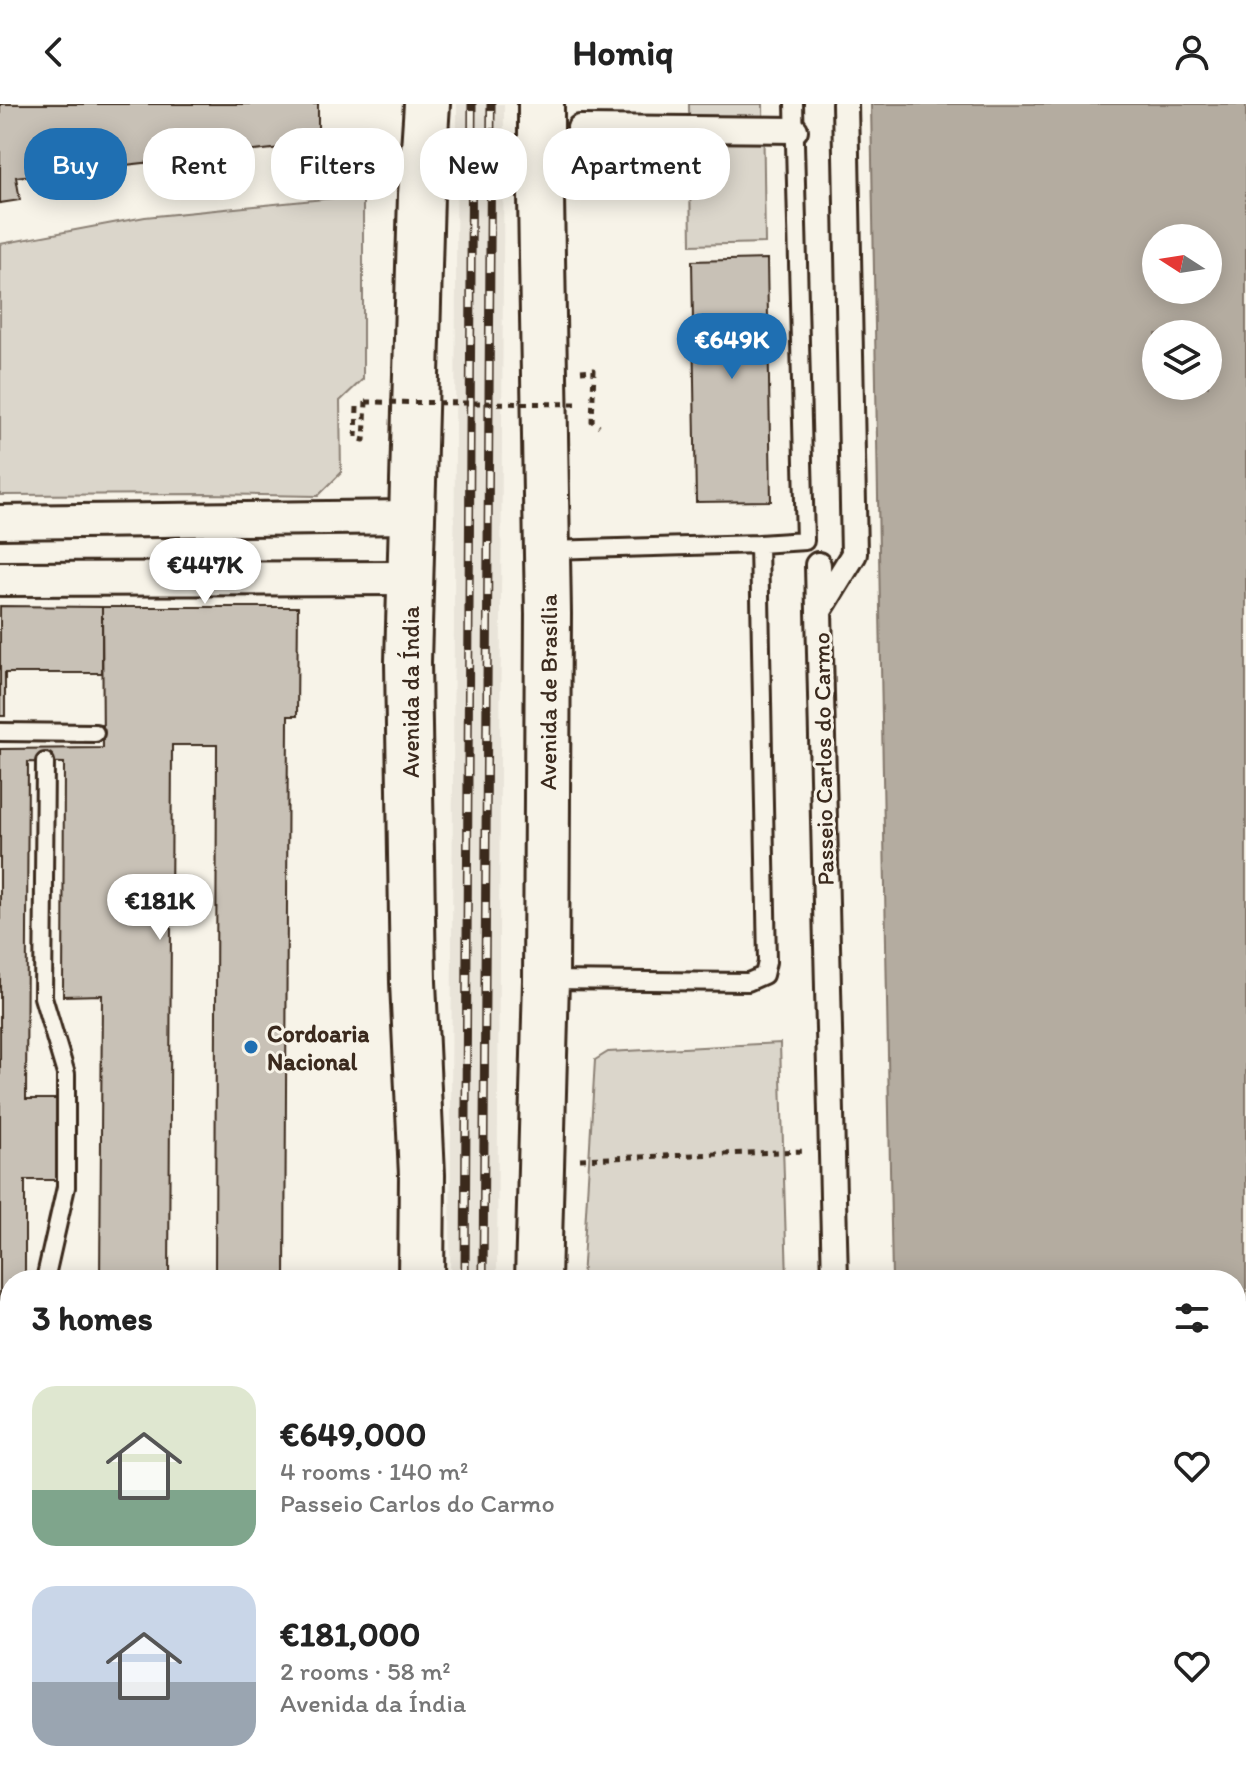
<!DOCTYPE html>
<meta charset="utf-8">
<style>
:root{--surface:#fff;--page:#f2f2f2;--text:#222;--muted:#767676;--accent:#1f6fb2}
body{margin:0;font-family:Itim,sans-serif;background:var(--page);color:var(--text);height:100vh;display:flex;flex-direction:column;font-size:30px;white-space:nowrap}
*{box-sizing:border-box;margin:0}
p{font-size:26px;color:var(--muted)}
.icon{flex:none;width:44px;height:44px;fill:none;stroke:currentColor;stroke-width:2;stroke-linecap:round;stroke-linejoin:round}
.map{position:relative;flex:1;overflow:hidden}
.sheet{position:absolute;left:0px;top:1166px;width:1246px;height:514px;display:flex;flex-direction:column;background:var(--surface);border-radius:32px 32px 0 0;box-shadow:0 4px 20px #0003}
.sheet>*{flex:none}
.hud{position:absolute;left:24px;top:24px;width:800px;height:72px;display:flex;gap:16px}
.needle{width:52px;rotate:282deg}
.tools{position:absolute;left:1142px;top:120px;display:grid;gap:16px}
.tools a{display:grid;place-items:center;width:80px;height:80px;border-radius:50%;background:var(--surface);box-shadow:0 4px 20px #0003;font-size:40px}
.price{position:absolute;translate:-50% -68px;padding:0 18px;border-radius:28px;background:#fff;color:#222;font-size:26px;line-height:52px;filter:drop-shadow(0 2px 4px #0008)}
.price::after{content:'';position:absolute;left:50%;top:48px;width:24px;height:18px;margin-left:-12px;background:inherit;clip-path:polygon(0 0,100% 0,50% 100%)}
.price.active{background:var(--accent);color:#fff}
ul{padding:0;list-style:none}
li{display:flex;align-items:center;gap:24px;height:200px;padding:0 32px}
li span{display:grid;place-items:center;flex:none;width:224px;height:160px;border-radius:24px;color:#555}
li>.icon{margin-inline-start:auto}
span .icon{width:96px;height:96px;fill:#fffc;stroke-width:1}
li b{font-size:34px}
h2{display:flex;justify-content:space-between;align-items:center;height:96px;padding:0 32px;font-size:34px}
.pill{padding:0 28px;border-radius:32px;background:var(--surface);box-shadow:0 4px 20px #0003;font-size:28px;line-height:72px}
.pill.active{background:var(--accent);color:#fff}
header{display:flex;justify-content:space-between;align-items:center;height:104px;padding:0 32px;background:var(--surface);font-size:36px;font-weight:700}
.map>svg:first-child{display:block}
</style>
<header><svg class="icon" aria-label="back" viewBox="0 0 24 24"><path d="M15 5l-7 7 7 7"/></svg>Homiq<svg class="icon" aria-label="person" viewBox="0 0 24 24"><circle cx="12" cy="8" r="4"/><path d="M4 21q1-7 8-7t8 7"/></svg></header>
<div class="map">
<svg width="1246" height="1679" viewBox="0 0 1246 1679">
<rect width="100%" height="100%" fill="#f7f3e8"/>
<filter id="ink" filterUnits="userSpaceOnUse"><feTurbulence type="fractalNoise" baseFrequency=".0125" numOctaves="2"/><feDisplacementMap in="SourceGraphic" scale="16" xChannelSelector="R" yChannelSelector="G"/><feConvolveMatrix kernelMatrix="1 2 1 2 8 2 1 2 1" color-interpolation-filters="sRGB"/></filter>
<g filter="url(#ink)">
<path fill="#e9e4d9" d="M457,0H504L497,1176H450Z"/>
<path fill="#dbd6cb" stroke="#8b8074" stroke-width="2" d="M689,0H763L765,139L691,141Z
M363,91V275L340,297L341,369L318,392L206,390L0,391V140L145,113Z
M780,939L787,1176H582L595,956L608,948Z
M575,1670H795V1679H575Z"/>
<path fill="#b4aca0" stroke="#84786c" stroke-width="2" fill-rule="evenodd" d="M871,0H1246V1679H901V1670H1236V1176H892ZM1156,134H1208V186H1156ZM1156,230H1208V282H1156Z"/>
<path fill="#c8c1b6" stroke="#3b2a1e" stroke-width="2" d="M0,0H318V40L16,73L20,96L0,99Z
M767,155L771,397L696,398L692,157Z
M0,502L102,503V569H5V612H0Z
M102,503H298L297,612H288L285,1176H215L217,641H172L169,1176H100L102,891L63,892L64,659L28,658L26,995H60L59,1076H25V1176H10V1427H0V645L103,644Z
M0,1574H10V1670H166V1679H0Z
M212,1670H282V1679H212Z"/>
<g fill="none" stroke-linecap="round" stroke-linejoin="round">
<defs>
<path id="service" d="M759,440L805,437L794,0
M0,628L95,629
M548,876L748,878L764,871L767,858L759,440L548,446
M45,1176L66,1083V970L43,893L45,658"/>
<path id="pedestrian" d="M580,24L795,26
M818,461L819,507
M835,1176L819,507L854,450L845,0
M848,1670V1679"/>
<path id="minor" d="M0,418L411,413
M0,475L409,474"/>
<g id="primary">
<path d="M421,1176L422,1071L413,878L408,558L421,91L427,0"/>
<path id="s1" d="M538,1176L546,876L548,510L541,93V0"/>
<path d="M420,1679V1670"/>
<path d="M532,1679V1670"/>
</g>
</defs>
<use href="#service" stroke="#3b2a1e" stroke-width="22"/>
<use href="#pedestrian" stroke="#3b2a1e" stroke-width="30"/>
<use href="#minor" stroke="#3b2a1e" stroke-width="38"/>
<use href="#primary" stroke="#3b2a1e" stroke-width="50"/>
<path stroke="#3b2a1e" stroke-width="5" stroke-dasharray="6 6" stroke-linecap="butt" d="M581,267L594,266L592,317L599,322
M357,303L356,334L364,336L366,298
M580,1055L806,1047"/>
<use href="#service" stroke="#f7f3e8" stroke-width="16"/>
<use href="#pedestrian" stroke="#f7f3e8" stroke-width="24"/>
<use href="#minor" stroke="#f7f3e8" stroke-width="32"/>
<use href="#primary" stroke="#f7f3e8" stroke-width="44"/>
<defs>
<path id="rail" d="M465,1176L472,0
M483,1176L491,0
M462,1679V1670
M480,1679V1670"/>
</defs>
<use href="#rail" stroke="#3b2a1e" stroke-width="9"/>
<use href="#rail" stroke="#f7f3e8" stroke-width="6" stroke-dasharray="18" stroke-linecap="butt"/>
<path stroke="#3b2a1e" stroke-width="5" stroke-dasharray="6 6" stroke-linecap="butt" d="M366,298L581,300"/>
</g>
</g>
<circle fill="#1f6fb2" stroke="#f7f3e8" stroke-width="3" cx="251" cy="943" r="8"/>
<g text-anchor="middle" dominant-baseline="central" stroke-width="6" stroke-linejoin="round" paint-order="stroke">
<g font-size="24" fill="#3b2a1e" stroke="#f7f3e8">
<text transform="translate(410 588) rotate(-90)">Avenida da Índia</text>
<text stroke="none"><textPath href="#s1" startOffset="588">Avenida de Brasília</textPath></text>
<text transform="translate(823 655) rotate(-91)">Passeio Carlos do Carmo</text>
</g>
<g font-size="24" font-weight="bold" fill="#3b2a1e" stroke="#f7f3e8" text-anchor="start">
<text x="267" y="929">Cordoaria<tspan x="267" dy="28">Nacional</tspan></text>
</g>
</g>
</svg>
<div class="tools">
<a><svg class="needle" viewBox="-14 -14 28 28"><path d="M0-13l5 13h-10z" fill="#e53935"/><path d="M0 13l5-13h-10z" fill="#767676"/></svg></a>
<a><svg class="icon" aria-label="layers" viewBox="0 0 24 24"><path d="M12 4l9 5-9 5-9-5zM3 14l9 5 9-5"/></svg></a>
</div>
<b class="price active" style="left:732px;top:277px">€649K</b>
<b class="price" style="left:205px;top:502px">€447K</b>
<b class="price" style="left:160px;top:838px">€181K</b>
<div class="hud">
<a class="pill active">Buy</a>
<a class="pill">Rent</a>
<a class="pill">Filters</a>
<a class="pill">New</a>
<a class="pill">Apartment</a>
</div>
<section class="sheet">
<h2>3 homes<svg class="icon" aria-label="filters" viewBox="0 0 24 24"><path d="M4 7h16M4 17h16"/><circle cx="9" cy="7" r="2"/><circle cx="15" cy="17" r="2"/></svg></h2>
<ul>
<li><span style="background:linear-gradient(#dfe7d0 65%,#7fa58c 0)"><svg class="icon" aria-label="home" viewBox="0 0 24 24"><path d="M3 11l9-7 9 7M6 9v11h12V9"/></svg></span><div><b>€649,000</b><p>4 rooms · 140 m²</p><p>Passeio Carlos do Carmo</p></div><svg class="icon" aria-label="heart" viewBox="0 0 24 24"><path d="M12 20l-8-8c-3-5 5-10 8-4 3-6 11-1 8 4z"/></svg></li>
<li><span style="background:linear-gradient(#c9d6e8 60%,#9aa5b1 0)"><svg class="icon" aria-label="home" viewBox="0 0 24 24"><path d="M3 11l9-7 9 7M6 9v11h12V9"/></svg></span><div><b>€181,000</b><p>2 rooms · 58 m²</p><p>Avenida da Índia</p></div><svg class="icon" aria-label="heart" viewBox="0 0 24 24"><path d="M12 20l-8-8c-3-5 5-10 8-4 3-6 11-1 8 4z"/></svg></li>
</ul>
</section>
</div>
